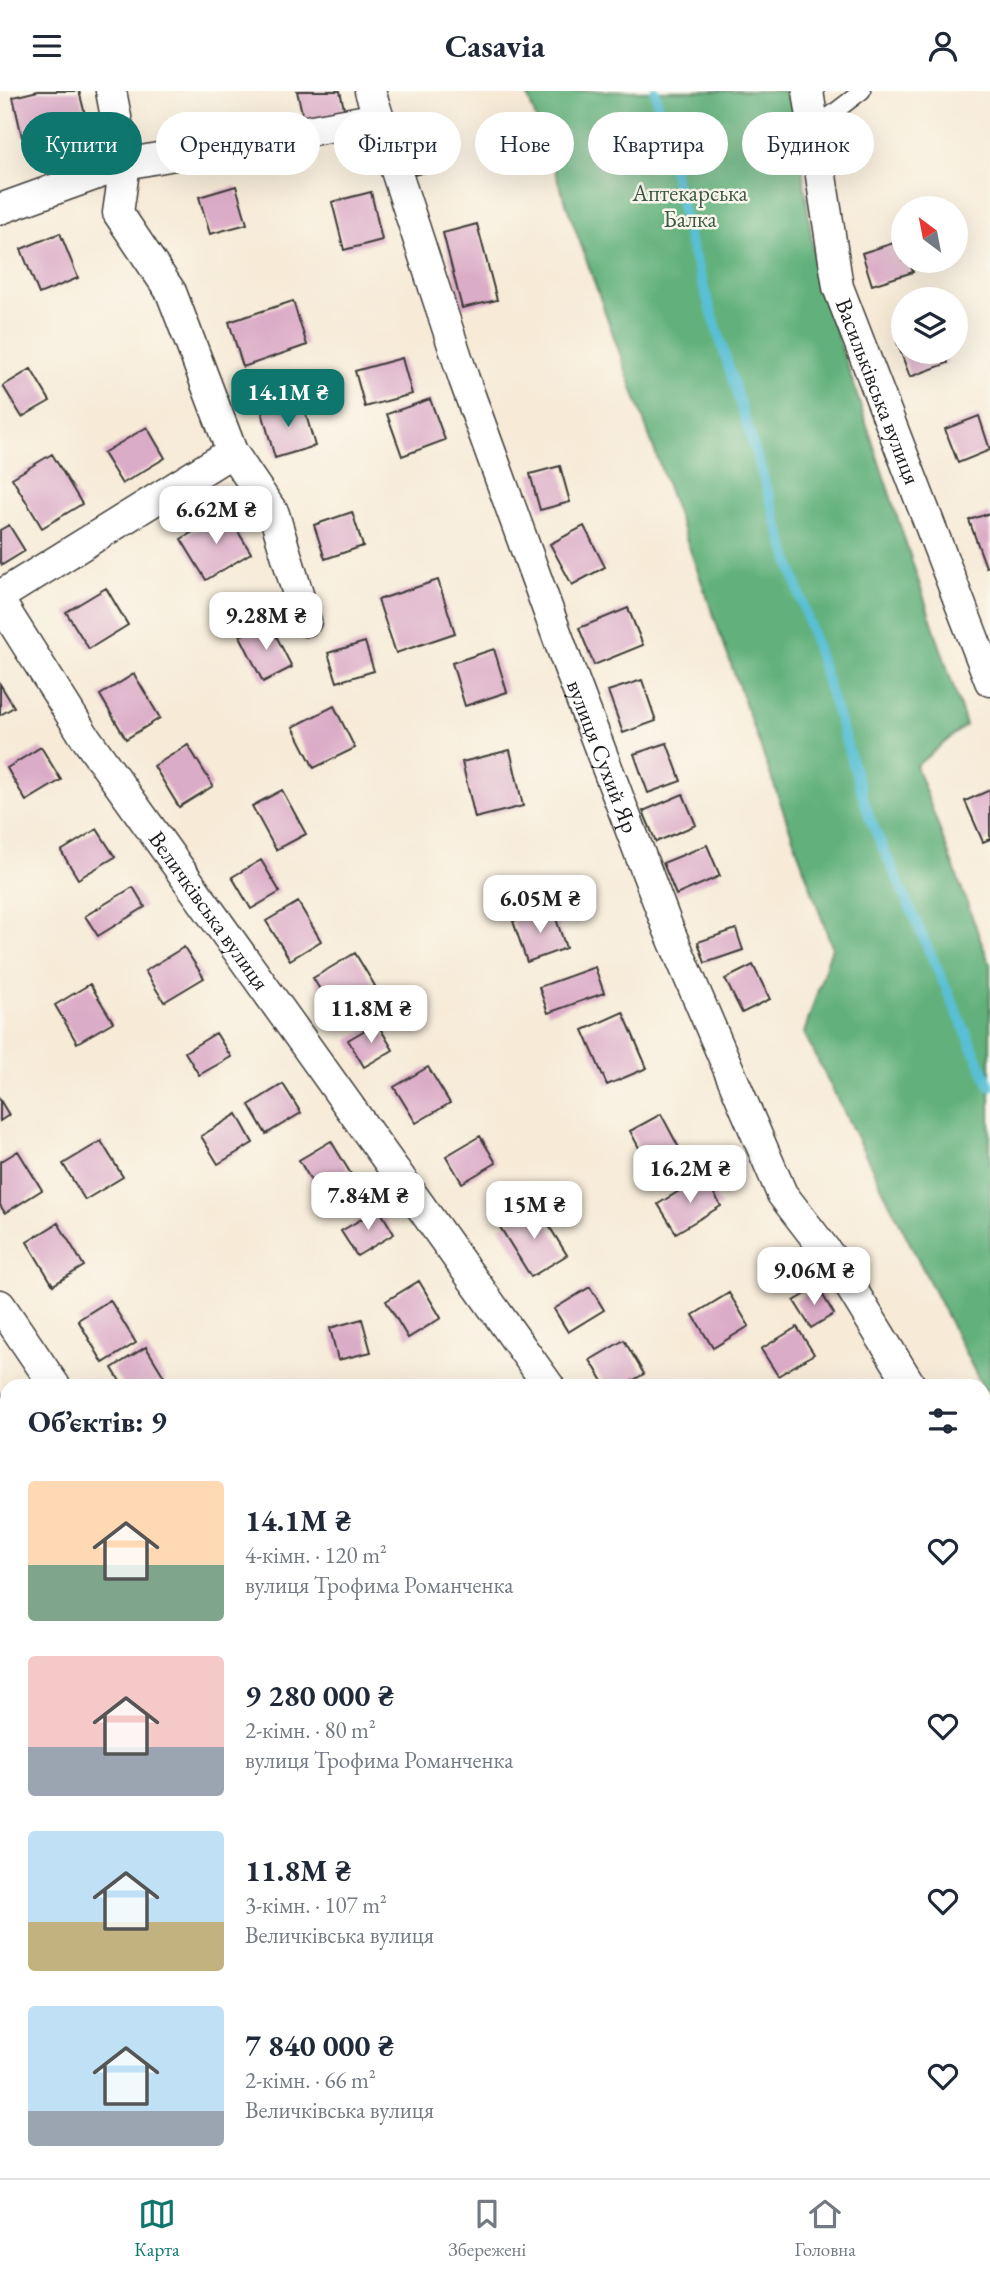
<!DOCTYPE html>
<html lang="uk">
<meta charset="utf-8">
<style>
:root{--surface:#fff;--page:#f2f2f3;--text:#1f2937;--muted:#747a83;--line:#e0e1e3;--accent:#0f766e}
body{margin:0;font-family:"EB Garamond",serif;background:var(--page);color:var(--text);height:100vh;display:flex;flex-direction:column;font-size:26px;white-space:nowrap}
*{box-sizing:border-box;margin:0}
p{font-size:23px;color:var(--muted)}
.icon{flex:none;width:38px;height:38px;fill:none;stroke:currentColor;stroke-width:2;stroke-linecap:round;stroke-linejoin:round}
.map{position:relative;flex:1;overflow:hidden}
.panel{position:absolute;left:0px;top:1288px;width:990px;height:800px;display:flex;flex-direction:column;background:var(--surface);border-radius:21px 21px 0 0;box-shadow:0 7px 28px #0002}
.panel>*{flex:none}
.top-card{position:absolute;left:21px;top:21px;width:948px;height:63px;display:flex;gap:14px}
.needle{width:46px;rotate:328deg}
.tools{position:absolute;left:891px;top:105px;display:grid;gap:14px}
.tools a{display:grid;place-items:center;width:77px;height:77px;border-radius:50%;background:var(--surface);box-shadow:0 7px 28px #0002;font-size:35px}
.price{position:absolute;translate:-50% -60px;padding:0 16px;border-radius:14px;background:#fff;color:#222;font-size:23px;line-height:46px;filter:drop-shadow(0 2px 4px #0008)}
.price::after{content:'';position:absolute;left:50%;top:42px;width:21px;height:16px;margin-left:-10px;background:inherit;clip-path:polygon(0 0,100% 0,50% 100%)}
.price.current{background:var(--accent);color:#fff}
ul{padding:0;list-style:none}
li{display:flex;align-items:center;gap:21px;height:175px;padding:0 28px}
li span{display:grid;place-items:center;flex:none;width:196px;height:140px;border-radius:7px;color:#555}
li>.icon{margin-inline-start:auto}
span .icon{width:84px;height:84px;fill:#fffc;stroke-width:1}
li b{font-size:30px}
h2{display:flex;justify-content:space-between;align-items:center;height:84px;padding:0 28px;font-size:30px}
.tag{padding:0 24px;border-radius:32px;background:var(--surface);box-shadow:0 7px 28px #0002;font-size:24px;line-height:63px}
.tag.current{background:var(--accent);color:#fff}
header{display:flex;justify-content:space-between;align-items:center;height:91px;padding:0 28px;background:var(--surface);font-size:32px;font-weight:700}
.tabs{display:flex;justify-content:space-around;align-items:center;height:98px;border-top:2px solid var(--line);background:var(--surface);font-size:19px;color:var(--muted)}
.tabs a{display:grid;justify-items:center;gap:4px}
.tabs .current{color:var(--accent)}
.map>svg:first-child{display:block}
</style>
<header><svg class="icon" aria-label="menu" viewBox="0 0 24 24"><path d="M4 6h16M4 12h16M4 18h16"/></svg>Casavia<svg class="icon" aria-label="person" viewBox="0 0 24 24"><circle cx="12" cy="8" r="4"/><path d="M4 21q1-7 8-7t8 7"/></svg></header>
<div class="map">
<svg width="990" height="2087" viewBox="0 0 990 2087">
<rect width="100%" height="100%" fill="#fbf7ec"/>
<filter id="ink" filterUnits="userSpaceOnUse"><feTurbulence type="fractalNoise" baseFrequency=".0143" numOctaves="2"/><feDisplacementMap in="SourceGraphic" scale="14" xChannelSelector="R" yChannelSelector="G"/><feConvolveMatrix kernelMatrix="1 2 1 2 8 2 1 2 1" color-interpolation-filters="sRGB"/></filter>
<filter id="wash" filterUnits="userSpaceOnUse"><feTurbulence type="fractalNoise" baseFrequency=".00686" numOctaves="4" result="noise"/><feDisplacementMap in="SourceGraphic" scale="28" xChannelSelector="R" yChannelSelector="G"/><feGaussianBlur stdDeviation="1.57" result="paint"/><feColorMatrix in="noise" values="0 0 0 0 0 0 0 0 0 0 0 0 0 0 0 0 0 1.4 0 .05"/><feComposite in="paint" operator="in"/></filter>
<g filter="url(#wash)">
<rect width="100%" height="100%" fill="#f7ebd8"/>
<path fill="#62b17c" stroke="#3f664c" stroke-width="2" d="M526,0H792L816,180L966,634L916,675L990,874V1301L984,1298L982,1295L804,942L832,856Z"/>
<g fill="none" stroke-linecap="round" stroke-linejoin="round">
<path stroke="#58bfd5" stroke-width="10" d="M655,0L689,149L870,728L990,995
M984,1886L990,1876
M808,2087L813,2081"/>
</g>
<g id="blocks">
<path fill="#dbacc7" d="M38,0H79L87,31L22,46L13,6Z
M297,0H340L346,26L305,35Z
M438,29L449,75L414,84L402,38Z
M236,95L247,133L210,143L199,106Z
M371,101L382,149L344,159L332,111Z
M477,133L497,209L462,217L443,142Z
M60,142L78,187L39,203L21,158Z
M903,149V170H909L913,181L872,194L862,162Z
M293,210L307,254L243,276L229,231Z
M903,249V261H944L948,272L910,286L897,251Z
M402,267L412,303L365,316L355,280Z
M31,278L50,310L22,326L3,295Z
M430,308L445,349L402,365L387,323Z
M302,310L315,355L275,367L262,321Z
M979,325L990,359L958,372L945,338Z
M147,336L165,367L122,393L103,362Z
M52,363L82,413L42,437L12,387Z
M560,375L570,411L540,419L530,383Z
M226,421L251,462L206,489L181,448Z
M352,421L363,455L325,468L314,434Z
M990,422V475L986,476L969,429Z
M9,434L25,460L2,474L0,470V439Z
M584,435L605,476L572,494L550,453Z
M438,489L455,542L396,562L378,509Z
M106,497L128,534L89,558L66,521Z
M628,517L643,554L594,574L579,537Z
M269,531L292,576L263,591L240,545Z
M365,551L374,580L337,591L328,562Z
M494,558L507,601L465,615L452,572Z
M134,583L160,627L126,648L100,604Z
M642,589L656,630L623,642L608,600Z
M0,593L14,616L0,624Z
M334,615L355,657L314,677L293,636Z
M667,652L681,690L648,702L634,663Z
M188,654L213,695L179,716L154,675Z
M41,656L61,689L26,710L7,677Z
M510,659L523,715L475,727L462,671Z
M282,699L306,743L276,759L252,715Z
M990,699V748L983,751L965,710Z
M683,703L696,734L656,751L643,720Z
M97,738L115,766L78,788L61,760Z
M707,754L720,785L676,804L663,772Z
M261,769L280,801L251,818L232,786Z
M133,796L145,816L98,845L85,825Z
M298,811L321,850L290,869L266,830Z
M552,816L566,857L527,871L513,830Z
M736,838L743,859L705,872L698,851Z
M184,856L204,887L164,911L145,880Z
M355,862L375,895L333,920L313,887Z
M753,874L770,908L742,922L725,888Z
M595,876L604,902L548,922L539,896Z
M90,893L113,931L77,952L55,914Z
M623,921L647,977L607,994L583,939Z
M377,932L393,959L364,976L348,949Z
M216,942L231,966L199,984L185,961Z
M428,976L450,1012L416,1032L394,996Z
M283,993L301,1022L266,1043L249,1014Z
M0,1009L9,1024L0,1030Z
M237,1023L253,1052L218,1073L201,1045Z
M661,1023L684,1066L653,1083L630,1040Z
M480,1045L496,1072L462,1092L446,1065Z
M101,1050L123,1086L85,1109L63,1073Z
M331,1050L354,1088L322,1108L299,1069Z
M18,1060L42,1099L5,1122L0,1114V1071Z
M704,1085L721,1115L676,1142L658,1113Z
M536,1114L567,1164L531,1186L500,1136Z
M379,1118L394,1143L357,1165L341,1140Z
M58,1132L84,1175L53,1194L27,1151Z
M419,1190L441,1227L408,1247L386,1210Z
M590,1196L604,1219L568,1241L554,1218Z
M818,1196L834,1223L811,1237L794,1210Z
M729,1202L749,1235L713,1257L693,1224Z
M110,1209L136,1252L103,1272L78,1229Z
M362,1228L371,1261L338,1269L330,1237Z
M797,1236L814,1263L778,1285L761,1258Z
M624,1249L644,1283L623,1295H606L590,1269Z
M146,1256L166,1289L157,1295H123L112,1277Z
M0,1301L7,1312V1341L0,1346Z
M990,1408V1450L985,1451L984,1410Z
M1,1413L7,1441L0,1443V1413Z
M984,1788L990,1794V1839L984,1834Z"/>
</g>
</g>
<g filter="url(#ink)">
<use href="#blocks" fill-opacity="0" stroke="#3d3b38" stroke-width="2"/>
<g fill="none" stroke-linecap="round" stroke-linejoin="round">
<defs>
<path id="service" d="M815,36L862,0
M0,1730L7,1742"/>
<g id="minor">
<path d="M111,0L125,73L118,122L171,201L232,361L274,423L306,530"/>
<path id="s1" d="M370,0L464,288L565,566L668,837L782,1103L839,1177L911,1295"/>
<path id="s2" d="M808,0L838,196L990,590"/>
<path d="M0,118L125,73L378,27"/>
<path d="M0,505L232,361"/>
<path id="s3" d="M0,511L83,643L549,1295"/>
<path d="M0,1214L55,1295"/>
<path d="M984,1921L990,1914"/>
<path d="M213,2087L216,2081"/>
<path d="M846,2087L851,2081"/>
</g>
<path id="tertiary" d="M0,1525H7
M984,1609L990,1610"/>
</defs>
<use href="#service" stroke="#3d3b38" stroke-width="19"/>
<use href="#minor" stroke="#3d3b38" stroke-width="33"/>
<use href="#tertiary" stroke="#3d3b38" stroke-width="42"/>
<use href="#service" stroke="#fff" stroke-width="16"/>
<use href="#minor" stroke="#fff" stroke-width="30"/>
<use href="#tertiary" stroke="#fff" stroke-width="38"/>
</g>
</g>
<g text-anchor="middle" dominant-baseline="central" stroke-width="5" stroke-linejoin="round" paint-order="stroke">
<g font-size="23" fill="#3c5a45" stroke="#fbf7ec">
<text x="690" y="102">Аптекарська<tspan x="690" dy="26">Балка</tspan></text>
</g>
<g font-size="23" fill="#1c1c1c" stroke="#fbf7ec">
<text stroke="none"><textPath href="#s2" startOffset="310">Васильківська вулиця</textPath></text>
<text stroke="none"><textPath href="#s1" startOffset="705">вулиця Сухий Яр</textPath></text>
<text stroke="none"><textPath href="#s3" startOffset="373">Величківська вулиця</textPath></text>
</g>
</g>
</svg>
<div class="tools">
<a><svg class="needle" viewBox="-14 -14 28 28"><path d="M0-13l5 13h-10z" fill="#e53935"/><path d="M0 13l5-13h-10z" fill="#747a83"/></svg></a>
<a><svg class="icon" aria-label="layers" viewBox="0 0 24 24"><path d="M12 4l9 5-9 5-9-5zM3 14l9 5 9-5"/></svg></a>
</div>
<b class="price current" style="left:288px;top:338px">14.1M ₴</b>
<b class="price" style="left:216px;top:455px">6.62M ₴</b>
<b class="price" style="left:266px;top:561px">9.28M ₴</b>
<b class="price" style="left:540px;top:844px">6.05M ₴</b>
<b class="price" style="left:371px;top:954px">11.8M ₴</b>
<b class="price" style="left:690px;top:1114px">16.2M ₴</b>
<b class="price" style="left:368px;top:1141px">7.84M ₴</b>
<b class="price" style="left:534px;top:1150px">15M ₴</b>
<b class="price" style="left:814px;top:1216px">9.06M ₴</b>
<div class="top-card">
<a class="tag current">Купити</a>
<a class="tag">Орендувати</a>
<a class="tag">Фільтри</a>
<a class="tag">Нове</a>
<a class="tag">Квартира</a>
<a class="tag">Будинок</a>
</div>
<section class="panel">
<h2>Об’єктів: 9<svg class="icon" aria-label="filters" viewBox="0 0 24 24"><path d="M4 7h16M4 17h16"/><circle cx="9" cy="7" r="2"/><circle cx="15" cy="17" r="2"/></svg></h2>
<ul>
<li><span style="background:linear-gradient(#ffd9b3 60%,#7fa58c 0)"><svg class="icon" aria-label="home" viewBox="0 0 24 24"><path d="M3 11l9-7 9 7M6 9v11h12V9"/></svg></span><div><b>14.1M ₴</b><p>4-кімн. · 120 m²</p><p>вулиця Трофима Романченка</p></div><svg class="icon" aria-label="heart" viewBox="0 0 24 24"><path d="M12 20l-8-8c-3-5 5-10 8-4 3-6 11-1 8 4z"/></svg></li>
<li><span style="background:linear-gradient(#f6c9c9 65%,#9aa5b1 0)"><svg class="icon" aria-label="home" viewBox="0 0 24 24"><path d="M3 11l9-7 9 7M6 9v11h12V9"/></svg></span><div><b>9 280 000 ₴</b><p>2-кімн. · 80 m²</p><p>вулиця Трофима Романченка</p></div><svg class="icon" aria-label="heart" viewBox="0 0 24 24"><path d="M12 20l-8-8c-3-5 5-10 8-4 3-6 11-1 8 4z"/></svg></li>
<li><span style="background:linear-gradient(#bfe0f5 65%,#c2b280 0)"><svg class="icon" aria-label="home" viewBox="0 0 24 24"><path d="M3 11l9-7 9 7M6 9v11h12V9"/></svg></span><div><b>11.8M ₴</b><p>3-кімн. · 107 m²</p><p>Величківська вулиця</p></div><svg class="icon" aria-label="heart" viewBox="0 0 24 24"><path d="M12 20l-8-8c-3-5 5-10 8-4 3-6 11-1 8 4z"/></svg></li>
<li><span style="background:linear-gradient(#bfe0f5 75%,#9aa5b1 0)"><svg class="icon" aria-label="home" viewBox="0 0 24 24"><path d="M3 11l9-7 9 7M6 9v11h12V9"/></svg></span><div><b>7 840 000 ₴</b><p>2-кімн. · 66 m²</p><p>Величківська вулиця</p></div><svg class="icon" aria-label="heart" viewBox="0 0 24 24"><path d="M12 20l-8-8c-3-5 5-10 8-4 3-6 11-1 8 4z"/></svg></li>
</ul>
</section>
</div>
<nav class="tabs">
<a class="current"><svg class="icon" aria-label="map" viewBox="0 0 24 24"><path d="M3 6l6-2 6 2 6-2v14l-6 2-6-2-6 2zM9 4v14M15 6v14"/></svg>Карта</a>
<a><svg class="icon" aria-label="saved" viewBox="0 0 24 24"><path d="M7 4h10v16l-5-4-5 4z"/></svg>Збережені</a>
<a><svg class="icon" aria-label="home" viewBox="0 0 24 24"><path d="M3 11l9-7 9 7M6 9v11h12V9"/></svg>Головна</a>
</nav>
